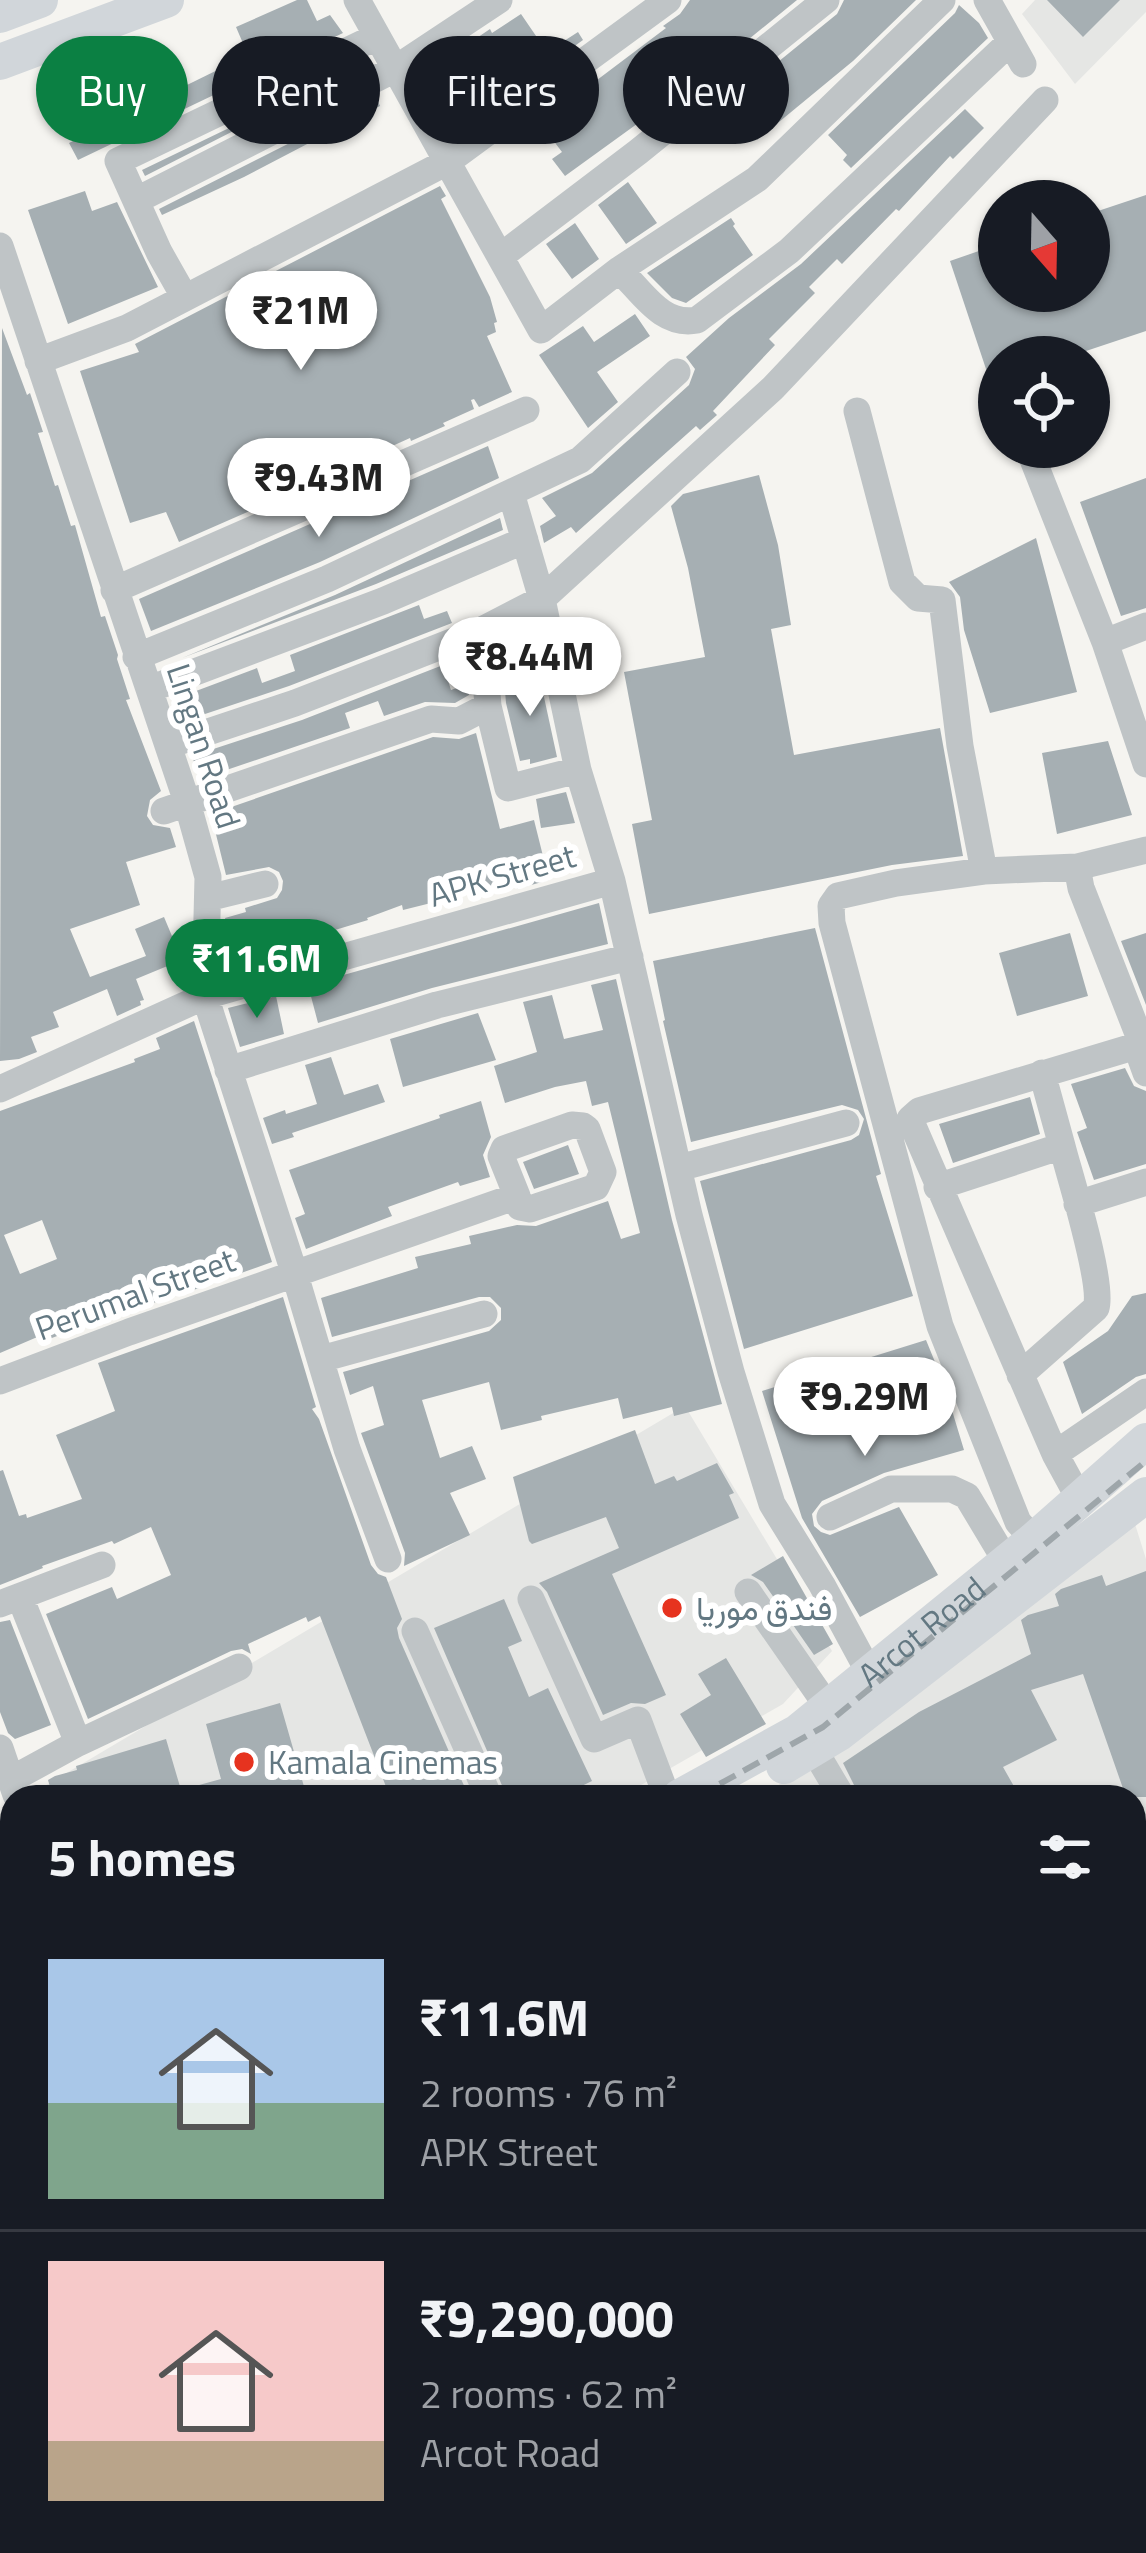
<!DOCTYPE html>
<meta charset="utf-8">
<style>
:root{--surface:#171b24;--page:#20242c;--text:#f1f3f6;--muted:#9ea1a6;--line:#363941;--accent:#0b8043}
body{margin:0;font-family:"Titillium Web",Vazirmatn,sans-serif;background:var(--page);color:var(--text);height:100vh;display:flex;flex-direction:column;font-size:45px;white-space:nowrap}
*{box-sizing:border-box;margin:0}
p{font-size:39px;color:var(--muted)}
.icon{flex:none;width:66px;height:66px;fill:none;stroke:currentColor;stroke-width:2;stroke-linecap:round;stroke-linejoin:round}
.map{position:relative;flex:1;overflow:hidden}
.sheet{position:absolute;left:0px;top:1785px;width:1146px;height:768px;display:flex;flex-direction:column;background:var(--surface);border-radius:36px 36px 0 0;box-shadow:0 3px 9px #0004}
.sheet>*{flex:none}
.guide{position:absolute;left:36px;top:36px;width:1074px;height:108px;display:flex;gap:24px}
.needle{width:78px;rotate:160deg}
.buttons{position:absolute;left:978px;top:180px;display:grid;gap:24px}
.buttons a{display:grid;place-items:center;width:132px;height:132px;border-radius:50%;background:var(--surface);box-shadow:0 3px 9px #0004;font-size:60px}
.price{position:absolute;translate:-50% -102px;padding:0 27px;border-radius:42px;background:#fff;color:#222;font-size:39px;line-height:78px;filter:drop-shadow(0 3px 6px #0008)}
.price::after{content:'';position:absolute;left:50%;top:72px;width:36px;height:27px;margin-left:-18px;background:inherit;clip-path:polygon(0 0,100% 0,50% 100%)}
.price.on{background:var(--accent);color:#fff}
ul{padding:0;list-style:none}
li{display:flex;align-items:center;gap:36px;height:300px;padding:0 48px}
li+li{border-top:3px solid var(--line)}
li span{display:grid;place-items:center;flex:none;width:336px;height:240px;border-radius:0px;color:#555}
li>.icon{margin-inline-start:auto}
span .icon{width:144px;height:144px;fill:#fffc;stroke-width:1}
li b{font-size:51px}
h2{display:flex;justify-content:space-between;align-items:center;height:144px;padding:0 48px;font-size:51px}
.pill{padding:0 42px;border-radius:54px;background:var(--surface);box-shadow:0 3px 9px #0004;font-size:42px;line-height:108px}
.pill.on{background:var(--accent);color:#fff}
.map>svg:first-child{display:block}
</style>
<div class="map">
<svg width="1146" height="2553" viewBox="0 0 1146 2553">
<rect width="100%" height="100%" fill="#f5f4f0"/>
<path fill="#e5e6e4" d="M1035,0H1146V12L1075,84L1022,14Z
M685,1406L832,1651L783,1704L620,1797H46L43,1787Z
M1129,1505L1146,1559V2447L1134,2451V1797H759L867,1730Z"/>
<path fill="#a6afb3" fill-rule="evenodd" d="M297,0H307L317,21L330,15L343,33L78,160L69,143L248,55L236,27Z
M690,0H797L706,74L565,176L552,159L562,152L540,123L666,28L663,26L680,14Z
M844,0H916L853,61L757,140L729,102L837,14Z
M1047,0H1120L1083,37Z
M959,5L979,23L988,38L851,168L843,160L847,155L828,135L955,13Z
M521,14L547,52L578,32L583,40L474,118L465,105L468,103L440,63L490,29L492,33Z
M360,65L361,66L145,176L142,170Z
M377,99L380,106L244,177L162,215L159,209Z
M965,109L984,128L953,159L950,156L899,211L896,209L842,264L837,259L809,287L815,293L769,339L775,345L713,411L717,415L700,430L696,426L576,533L571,527L544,543L540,526L556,516L542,498L592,473L689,385L695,369L686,357L729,318L801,264Z
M628,182L657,223L626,244L598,205Z
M440,186L446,196L441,199L490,297L497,322L494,323L496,332L487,336L512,392L479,407L474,399L471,400L474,409L443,423L445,426L411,441L410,438L368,457L369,459L179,542L166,512L130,523L80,371L139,352L135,344Z
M85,191L92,211L117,202L158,287L68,324L28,210Z
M1146,195V331L1068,357H999V398L996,399L950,261L999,244V291H1089V214Z
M731,218L735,224L733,226L753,255L686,303L672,298L647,273Z
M575,223L599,259L572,279L546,244Z
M635,314L650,336L597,372L618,402L588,428L539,355L583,326L594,342Z
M2,328L27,395L30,393L43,432L38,433L55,486L58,485L71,526L75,525L101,617L105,616L118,655L117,659L130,699L126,700L161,791L150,800L147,816L153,825L170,828L176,847L126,862L140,905L70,929L90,977L146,956L135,929L164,917L182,960L136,979L144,1000L140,1001L141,1005L117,1016L107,989L53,1012L59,1027L31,1037L37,1052L19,1059L0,1061Z
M488,446L499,478L320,562L151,631L139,599Z
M759,475L778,545L791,625L771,629L794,755L940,728L963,856L892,865L649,914L632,824L652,820L624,672L705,657L688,568L671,506L683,494Z
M1146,478V608L1121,616L1080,502Z
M500,518L503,530L376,584L182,658L335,595Z
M1036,538L1077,692L990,713L964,630L960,597L949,582Z
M419,605L424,619L447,611L452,623L289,686L193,718L188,702L183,703L180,697L257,668L262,683L295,671L290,655Z
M443,665L451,690L468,684L469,695L455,703L425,702L384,716L378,701L345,713L350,728L200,779L192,756L302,720Z
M539,674L557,757L530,764V759L520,761L506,703L504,679Z
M476,733L500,829L534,820L549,880L517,889L515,882L403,910L402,905L367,918L368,920L302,940L304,949L238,968L225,918L246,912L245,908L277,898L282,890L283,881L279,872L269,867L226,875L211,814L433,737L459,739Z
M1108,741L1132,815L1057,834L1042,753Z
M566,792L575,823L541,828L536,799Z
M599,903L608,944L432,988L318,1023L308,985Z
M815,928L881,1174L876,1176L913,1296L744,1349L700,1181L851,1140L859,1135L864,1119L858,1110L842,1105L691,1142L663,1021L665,1020L653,961Z
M1070,933L1088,996L1017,1016L999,953Z
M1146,933V1005L1121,941Z
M616,979L672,1220L722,1404L674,1416L672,1407L623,1419L618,1398L541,1416L542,1420L501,1430L489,1382L422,1400L440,1458L472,1446L486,1479L450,1493L470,1535L404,1566L405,1553L361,1433L384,1425L373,1386L350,1395L343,1372L489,1331L501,1320V1308L490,1297H479L332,1337L321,1298L418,1268L415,1257L471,1244L469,1236L517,1225L536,1226L608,1201L621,1239L640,1233L608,1102L592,1106L586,1081L555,1087L505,1103L494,1066L537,1052L523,1002L552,995L564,1039L603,1030L591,985Z
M276,996L284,1034L240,1047L228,1008Z
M478,1013L496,1060L403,1087L390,1039Z
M194,1021L272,1262L185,1293L183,1290L149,1305L87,1327L86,1325L44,1341L42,1335L0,1353V1111L135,1062L134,1059L160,1049L156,1038ZM42,1220L57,1259L20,1274L4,1235Z
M331,1057L344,1095L378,1084L385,1102L292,1133L294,1137L272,1144L263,1118L285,1110L286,1114L317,1104L305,1065Z
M1125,1068L1134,1086L1146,1091V1164L1094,1180L1077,1132L1087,1128L1071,1084Z
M1030,1097L1040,1134L953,1163L939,1124Z
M481,1101L491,1137L483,1155L490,1177L460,1186L458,1182L388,1207L392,1216L306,1249L295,1218L305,1214L289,1170L440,1118L439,1115Z
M568,1145L579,1174L534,1189L523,1162Z
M1146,1293V1374L1136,1377L1082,1414L1063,1362L1108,1331L1132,1296Z
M283,1297L316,1407L312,1409L319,1419L371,1565L378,1574L386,1577L402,1619L397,1628L399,1638L469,1797H390L320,1616L308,1622L306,1617L248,1644L251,1654L242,1649L231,1651L88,1719L46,1614L112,1587L117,1599L171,1575L151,1527L114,1544L112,1541L42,1566L43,1568L0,1585V1471L3,1470L19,1516L26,1514L27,1518L82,1499L56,1435L115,1411L98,1363Z
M926,1340L944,1384L964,1450L884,1473L822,1501L812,1514L814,1526L821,1532L830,1535L899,1507L938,1575L860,1617L802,1518L762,1391Z
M635,1430L655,1484L674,1476L677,1481L717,1463L734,1493L729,1495L739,1518L612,1574L666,1695L645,1704L631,1703L603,1715L547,1592L539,1583L619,1548L606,1517L532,1544L529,1541L513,1477Z
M783,1556L833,1644L814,1655L763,1582L751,1575Z
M1146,1571V1797H1126L1083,1674L1031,1690L1057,1740L1003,1767L1020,1797H860L843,1763L919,1712L1031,1654L1021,1620L1028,1615L1059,1606L1055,1594L1061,1589L1102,1575L1106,1586Z
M504,1599L522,1641L508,1647L529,1697L548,1688L592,1781L559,1797H507L434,1628Z
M10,1620L51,1725L15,1739L8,1733L0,1712V1622Z
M726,1658L766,1724L706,1757L680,1714L711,1695L698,1674Z
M280,1703L307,1797H53L48,1780L55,1776L77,1770L76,1766L166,1739L181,1790L221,1779L206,1724Z"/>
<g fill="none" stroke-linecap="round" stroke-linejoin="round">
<path stroke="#bfc4c6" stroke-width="27" d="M357,0L541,330L619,270L757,179L942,0
M987,0L1023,64
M137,200L395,69L499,0
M0,246L187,802L208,877L205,996L295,1275L347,1449L388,1559
M501,256L638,152L826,0
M619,270C642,291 661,327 697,320L789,251L1009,43
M185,298L159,252L118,161L376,37
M38,361L127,328L447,162L668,0
M857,411L902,582L918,598L942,600L960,746L984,871L896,883L838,896L831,906L832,923L940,1326L1018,1522L1034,1540
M1028,447L1105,642L1146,626
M511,493L542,599L578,770L612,881L689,1215L731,1372L772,1504L822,1585L869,1672
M114,590L526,410
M482,630L488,706L508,788L578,770
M1105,642L1146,764
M136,657L327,579L580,460L677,372
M150,689L383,601L525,540
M169,745L295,703L403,661L482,630L542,599L773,388L1045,100
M164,811L431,719L459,721L488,706
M1146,850L1077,867L1081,888L1146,1054
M984,871L1077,867
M208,898L265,884
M228,1070L437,1005L630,957
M1042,1073L1062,1146
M0,1089L205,996L612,881
M679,1168L846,1123
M937,1187L1062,1146C1070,1177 1104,1284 1096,1308L1020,1375
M1077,1204L1146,1182
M321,1359L484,1314
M0,1381L129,1332L517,1196L520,1207L530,1209L596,1187L603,1172L587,1129L583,1126L572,1125L504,1149L501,1156L517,1196
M1055,1454L1146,1392
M1079,1498L1055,1454L910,1119L919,1111L1133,1047L1137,1048L1146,1073
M830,1517L891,1489H952L967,1496L1006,1561
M748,1592L828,1707
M20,1597L78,1743
M531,1599L594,1739L638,1720L667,1797
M0,1604L102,1565
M415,1631L489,1797
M0,1748L16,1795
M813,1748L842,1797
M12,1779L78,1743L239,1667
M1134,1986L1137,1985
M1134,2089L1146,2085
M1134,2429L1146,2425
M619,2541L623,2553
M886,2541L889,2553
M37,2553L86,2541"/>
<g stroke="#d1d6da" stroke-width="36">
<path d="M0,15L40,0"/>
<path d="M0,62L166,0"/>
<path d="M784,1766L839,1733L1146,1495"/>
<path id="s1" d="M680,1797L798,1732L1034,1540L1146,1441"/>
<path d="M0,2163L12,2158"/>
<path d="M0,2195L12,2188"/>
</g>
<path stroke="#9ea6aa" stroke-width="6" stroke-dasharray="18 9" stroke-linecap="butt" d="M696,1797L823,1727L1146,1461
M0,2179L12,2172"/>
</g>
<g fill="#e6331f" stroke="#fff" stroke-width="4.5">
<circle cx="672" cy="1608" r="12"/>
<circle cx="244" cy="1762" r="12"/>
</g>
<g text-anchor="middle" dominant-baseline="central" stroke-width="12" stroke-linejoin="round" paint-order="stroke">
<g font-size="33" fill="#637882" stroke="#fff">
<text transform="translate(204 746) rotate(72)">Lingan Road</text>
<text transform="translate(502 875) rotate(-16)">APK Street</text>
<text transform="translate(135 1294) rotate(-20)">Perumal Street</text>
<text stroke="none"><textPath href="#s1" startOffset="294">Arcot Road</textPath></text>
</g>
<g font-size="33" fill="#637882" stroke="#fff" text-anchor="start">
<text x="696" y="1608">فندق موريا</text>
<text x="268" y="1762">Kamala Cinemas</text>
</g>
</g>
</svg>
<div class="buttons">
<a><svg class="needle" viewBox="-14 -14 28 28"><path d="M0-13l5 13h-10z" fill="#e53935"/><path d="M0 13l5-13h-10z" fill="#9ea1a6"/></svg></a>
<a><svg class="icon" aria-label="locate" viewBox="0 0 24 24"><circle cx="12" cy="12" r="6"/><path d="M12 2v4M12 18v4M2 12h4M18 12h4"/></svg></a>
</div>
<b class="price" style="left:301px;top:373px">₹21M</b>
<b class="price" style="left:319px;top:540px">₹9.43M</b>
<b class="price" style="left:530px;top:719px">₹8.44M</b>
<b class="price on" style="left:257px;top:1021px">₹11.6M</b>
<b class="price" style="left:865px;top:1459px">₹9.29M</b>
<div class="guide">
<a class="pill on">Buy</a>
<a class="pill">Rent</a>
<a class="pill">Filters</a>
<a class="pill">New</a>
</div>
<section class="sheet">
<h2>5 homes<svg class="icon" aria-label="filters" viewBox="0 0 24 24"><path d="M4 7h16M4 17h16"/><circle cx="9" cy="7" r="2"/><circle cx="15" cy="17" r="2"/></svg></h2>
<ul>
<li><span style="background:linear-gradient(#a9c7e8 60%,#7fa58c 0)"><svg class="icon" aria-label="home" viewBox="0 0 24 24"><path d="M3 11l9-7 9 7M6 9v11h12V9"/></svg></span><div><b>₹11.6M</b><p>2 rooms · 76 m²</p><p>APK Street</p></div></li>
<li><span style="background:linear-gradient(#f6c9c9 75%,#b9a48a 0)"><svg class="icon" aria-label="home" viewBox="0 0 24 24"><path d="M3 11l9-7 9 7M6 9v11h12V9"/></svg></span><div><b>₹9,290,000</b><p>2 rooms · 62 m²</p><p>Arcot Road</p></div></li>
</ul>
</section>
</div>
